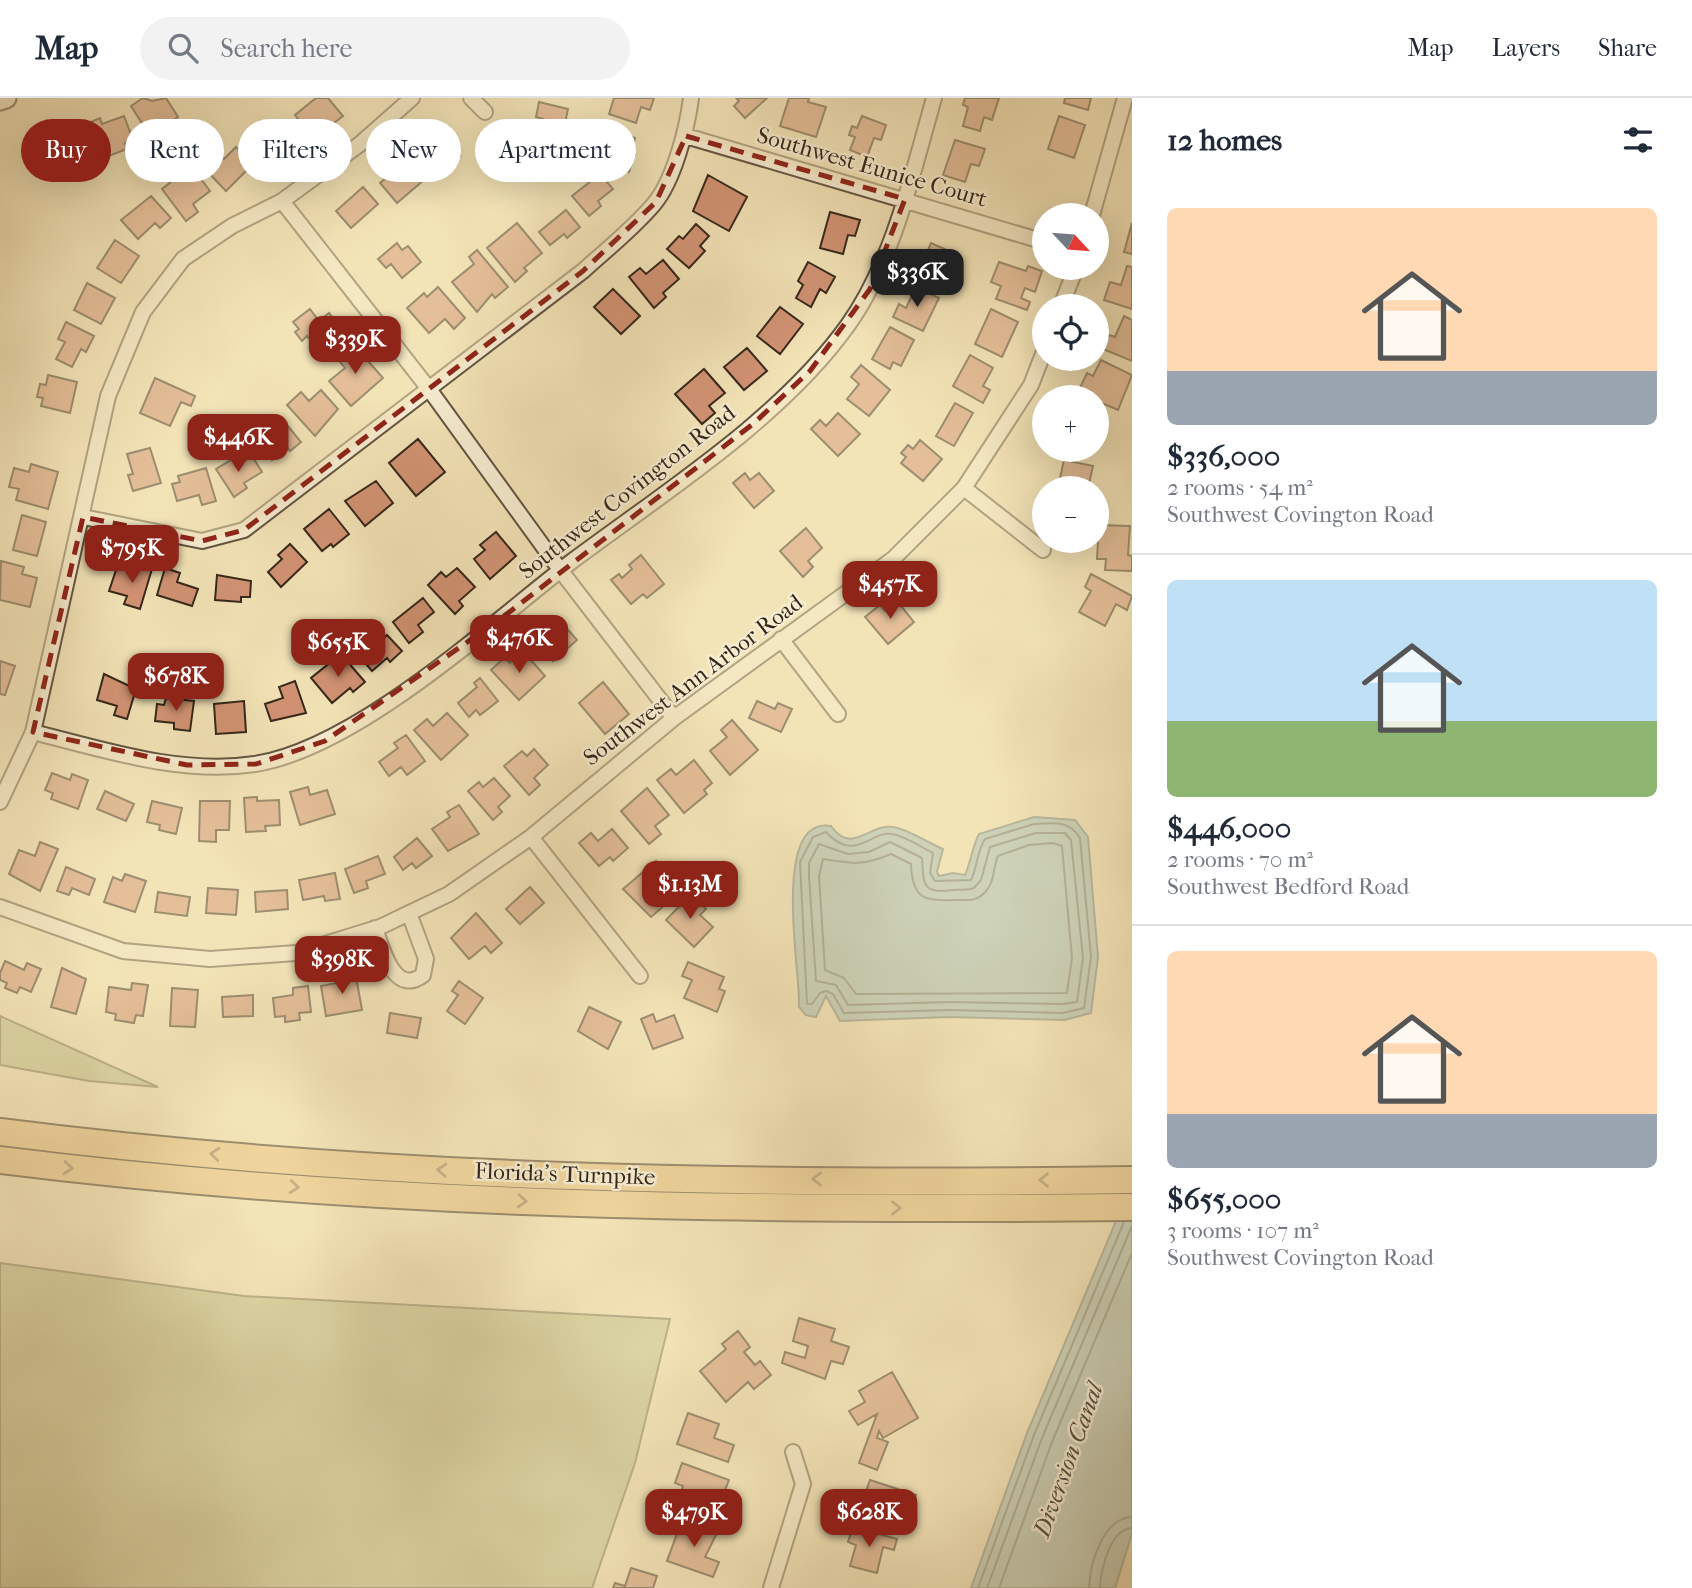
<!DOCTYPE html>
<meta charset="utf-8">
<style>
:root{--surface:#fff;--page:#f2f2f3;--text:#1f2937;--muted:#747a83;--line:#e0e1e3;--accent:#8f2418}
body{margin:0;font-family:"IM FELL French Canon",serif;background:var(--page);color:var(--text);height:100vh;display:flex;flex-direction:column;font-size:26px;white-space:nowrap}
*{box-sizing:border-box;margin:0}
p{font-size:23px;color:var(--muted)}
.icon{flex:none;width:38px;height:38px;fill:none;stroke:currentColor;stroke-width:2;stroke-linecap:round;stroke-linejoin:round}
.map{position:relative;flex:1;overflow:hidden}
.sheet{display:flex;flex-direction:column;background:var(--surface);width:560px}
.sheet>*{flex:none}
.hud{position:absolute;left:21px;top:21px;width:665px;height:63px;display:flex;gap:14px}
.needle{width:46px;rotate:116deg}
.buttons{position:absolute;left:1032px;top:105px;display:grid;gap:14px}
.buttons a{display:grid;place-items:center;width:77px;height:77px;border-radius:50%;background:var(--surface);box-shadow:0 7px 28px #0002;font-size:35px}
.price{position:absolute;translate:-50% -60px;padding:0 16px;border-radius:14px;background:var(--accent);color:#fff;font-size:23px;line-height:46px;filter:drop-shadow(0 2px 4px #0008)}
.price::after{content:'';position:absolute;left:50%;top:42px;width:21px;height:16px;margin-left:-10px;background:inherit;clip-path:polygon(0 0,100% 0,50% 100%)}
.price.selected{background:#222;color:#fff}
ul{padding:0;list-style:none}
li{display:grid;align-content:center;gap:14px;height:371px;padding:0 35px}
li+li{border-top:2px solid var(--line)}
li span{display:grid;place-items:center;height:217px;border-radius:10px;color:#555}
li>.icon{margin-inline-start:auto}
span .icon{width:126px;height:126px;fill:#fffc;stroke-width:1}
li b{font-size:30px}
h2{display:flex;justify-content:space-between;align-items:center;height:84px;padding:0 35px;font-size:30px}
.chip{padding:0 24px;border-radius:32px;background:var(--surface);box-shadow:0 7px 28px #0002;font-size:24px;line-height:63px}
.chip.selected{background:var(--accent);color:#fff}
header{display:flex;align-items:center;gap:42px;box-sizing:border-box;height:98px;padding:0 35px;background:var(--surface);border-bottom:2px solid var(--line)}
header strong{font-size:33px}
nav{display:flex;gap:38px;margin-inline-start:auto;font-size:24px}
.search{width:490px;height:63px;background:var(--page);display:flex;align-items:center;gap:18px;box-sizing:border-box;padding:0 24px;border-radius:38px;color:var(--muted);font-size:26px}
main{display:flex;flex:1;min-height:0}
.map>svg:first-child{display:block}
</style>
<header>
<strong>Map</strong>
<div class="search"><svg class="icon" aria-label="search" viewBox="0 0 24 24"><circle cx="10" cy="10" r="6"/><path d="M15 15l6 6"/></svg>Search here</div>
<nav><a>Map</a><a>Layers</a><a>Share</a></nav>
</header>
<main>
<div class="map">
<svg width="1132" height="1490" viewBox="0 0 1132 1490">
<rect width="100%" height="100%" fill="#f3e4b8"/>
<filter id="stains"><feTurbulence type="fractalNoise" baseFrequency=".00286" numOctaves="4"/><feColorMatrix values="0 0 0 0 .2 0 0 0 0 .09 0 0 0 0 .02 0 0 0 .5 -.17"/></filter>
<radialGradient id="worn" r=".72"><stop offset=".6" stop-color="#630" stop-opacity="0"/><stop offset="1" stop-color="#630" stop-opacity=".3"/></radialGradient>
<path fill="#c1c28a" stroke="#7b7452" stroke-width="2" d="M0,918L158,989L89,983L0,967Z
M0,1165L244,1198L670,1221L635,1365L592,1490H0Z"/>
<path fill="#9fbcb9" stroke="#758079" stroke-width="2" d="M1034,719L1075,722L1088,739L1098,859L1091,915L1064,922L949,919L840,923L826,898L816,919L806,917L799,909C801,875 770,717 831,728C852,758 870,725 893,729C910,732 928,745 943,751L937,774L939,778L953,775L965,777C971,763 972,750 979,736Z
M1132,1085V1435L1117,1484L1115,1490H971L1027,1335Z"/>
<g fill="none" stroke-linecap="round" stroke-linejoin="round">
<path stroke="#6a726a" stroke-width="2" d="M1034,726C1053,725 1069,722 1080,740L1091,859L1084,910L1063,915L949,912L844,915L833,896L826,893L820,895L812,906H807L800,764L813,739L826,734C855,766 871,732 892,736C905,738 921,749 933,755L930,775L935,783L971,782C978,768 976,755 985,741Z
M1036,735H1065L1071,742L1083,860L1077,904L1063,906L949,904L848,907L836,887L816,883L809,778V765L819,746L848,756L869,754L890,744L922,760C924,783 920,797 952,792C960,791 966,793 974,790L981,782L990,749Z
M1053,745L1062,748L1072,860L1067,895L856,896L844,880L825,872L819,778L823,761C852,766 863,768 891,756L911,766C912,802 925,803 956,802C968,802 977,804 986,793C995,783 993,769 998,758L1029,747Z
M978,1490L1034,1337L1124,1124
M987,1490L1042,1340L1132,1128
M999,1490L1052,1344L1132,1155
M1089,1490C1090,1465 1103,1420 1132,1419
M1100,1490C1101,1471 1110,1431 1132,1430"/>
</g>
<path fill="#d29374" stroke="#35271a" stroke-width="2" d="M143,0L152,3L166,0L178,19L150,38L131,8Z
M316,0H328L343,18L330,28L326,23L310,36L295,17Z
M614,0H654L650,12L641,9L636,25L609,16Z
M736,0H767L745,20L734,8L739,3Z
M789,0H809L808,4L826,9L816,39L780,28Z
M965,0H999L992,22L984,19L980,33L963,28L968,9L963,7Z
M1065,0H1091L1088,12L1064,5Z
M539,4L568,11L561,44L539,40L543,21L536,19Z
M124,18L133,42L125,45L127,51L101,61L88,25L100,20L102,26Z
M862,18L886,27L881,42L874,40L867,59L850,52L855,39L849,37L852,28L857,30Z
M1059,18L1085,27L1074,60L1048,51Z
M445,30L459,47L454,52L460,58L437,78L417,55Z
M288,31L300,49L285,59L283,55L268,64L259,51L265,46L261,40L273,32L277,38Z
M614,32L635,40L630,55L635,57L629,74L609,66L612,57L605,55Z
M73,33L84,69L59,77L48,40Z
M955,42L985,51L979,68L971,66L965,84L943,77Z
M236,49L253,66L226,93L204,70L218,56L224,61Z
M402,56L424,82L397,105L380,85L397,71L391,65Z
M191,68L210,93L193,106L198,114L186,123L162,91Z
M600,76L613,91L598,103L601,108L589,118L572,98Z
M708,77L747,99L729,133L693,113Z
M363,89L378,106L351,130L336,113Z
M151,98L171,120L160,130L155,125L138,141L121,122Z
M566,112L580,129L567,140L564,136L550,147L539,134Z
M830,114L860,122L855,138L848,137L843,156L820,150Z
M517,125L542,155L524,170L527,173L515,184L487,150Z
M1132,125V156L1124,154Z
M696,126L709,138L700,148L705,153L689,170L667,151L679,138L683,141Z
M115,142L139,158L121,185L97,170Z
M397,145L402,152L408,148L421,164L402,180L391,166L386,170L378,161Z
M931,145L958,157L944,188L913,175L918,162L923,164Z
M477,152L508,189L495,200L492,196L477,214L452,184L474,166L469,159Z
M663,162L679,181L663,195L666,199L654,210L629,179L640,170L646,176Z
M808,164L835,179L826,195L820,191L811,209L796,200L803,187L798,183Z
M999,164L1026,173L1028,168L1042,173L1035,194L1025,190L1021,200L1030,204L1027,212L996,201L1001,188L991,184Z
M1127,168L1132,169V211L1104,202L1110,184L1121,187Z
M87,185L115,200L101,226L74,212Z
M438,189L465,220L454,231L445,221L429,235L407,210L424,195L427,199Z
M916,189L939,200L923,233L893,219L899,206L906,210Z
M613,191L640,218L621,236L594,209Z
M780,209L803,226L780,256L757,238Z
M310,211L319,223L329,215L338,226L314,246L307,238L302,243L295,234L299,231L293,224Z
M991,211L1018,224L1002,259L975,246Z
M1124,218L1132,222V263L1103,251L1109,237L1115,239Z
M66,224L94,238L86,254L81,251L72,269L56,261L65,244L58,241Z
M890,229L914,242L901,268L893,264L890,271L872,261Z
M353,246L383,280L351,308L329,283L345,270L337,260Z
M747,250L767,273L744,292L724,269Z
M970,257L993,270L983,288L990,292L983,305L953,288Z
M1101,262L1132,277L1118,312L1097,303V299L1078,294L1087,275L1093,278Z
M861,267L890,292L869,318L847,301L859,286L851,279Z
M704,271L725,295L709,308L715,315L702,326L675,296Z
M48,277L77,284L70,315L41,308L43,300L37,299L40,286L46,287Z
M155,280L195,298L191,308L181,304L170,328L140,315Z
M321,292L338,311L315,338L287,307L301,294L309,303Z
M955,305L973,315L954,348L936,338Z
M838,315L860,336L838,358L811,331L820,322L826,328Z
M287,327L301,344L290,353L287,349L272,362L261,349Z
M418,341L445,374L416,398L389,365Z
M920,342L942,361L923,383L901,365L906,359L901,355L908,347L913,351Z
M150,350L161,385L133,393L128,377L133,376L127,356Z
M252,358L262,374L244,385L247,390L234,399L216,371L236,359L240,366Z
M1064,362L1093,368L1088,390H1047L1048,387L1058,389Z
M31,366L58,374L48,411L16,402L19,391L9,389L14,370L29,374Z
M206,370L216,403L202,407L199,397L177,403L172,386L180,384L178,378Z
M745,375L750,382L759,375L774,393L754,410L733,385Z
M376,383L393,405L365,428L345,403Z
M329,411L349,436L333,449L331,446L322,453L304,431Z
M22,417L46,424L37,458L13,452Z
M1099,427L1130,428L1128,457L1132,458V473L1105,472L1106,461H1097Z
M806,430L822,450L808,463L813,469L803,479L780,453Z
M496,434L516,458L490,481L474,461L485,452L480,447Z
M290,446L307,464L281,489L268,474L282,461L278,457Z
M641,457L664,486L647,500L643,496L631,506L611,482L619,476L622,480L632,471L629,467Z
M1,463L24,469L22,476L37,480L30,509L0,502Z
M137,466L152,471L140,511L124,506L127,498L109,493L117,469L134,475Z
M165,470L180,475L177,484L198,491L192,508L157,497Z
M457,470L475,489L459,503L463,508L455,516L428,487L441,474L446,479Z
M1091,476L1132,498L1127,512L1116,506L1105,528L1079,514L1091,493L1085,489Z
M217,477L251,483L250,499H241V504L215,502Z
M423,500L434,514L418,527L423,534L409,545L393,524Z
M897,503L914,524L888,546L865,519L880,507L885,513Z
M561,524L577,542L553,563L533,541L546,530L550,534Z
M387,537L402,553L390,564L387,560L372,573L361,560Z
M523,553L545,578L519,602L491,572L504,560L510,565Z
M341,556L365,584L353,594L350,590L332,605L311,580Z
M0,563L15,568L5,597L0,596Z
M104,576L136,591L127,621L114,617L117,608L97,602Z
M480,580L498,603L480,617L476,612L469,619L458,605L477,589L474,585Z
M295,583L306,615L271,623L265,606L283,600L279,589Z
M603,584L629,616L605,636L579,605Z
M166,600L194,603L190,633L174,631V625L155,623L157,606L164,607Z
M244,603L246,634L216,636L214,606Z
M757,603L775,611L778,605L792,611L781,634L749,620Z
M447,615L468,637L441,662L414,632L427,621L433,628Z
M732,622L758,652L730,677L710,653L727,639L721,632Z
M406,637L425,663L407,677L401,669L389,678L379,664L398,650L394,645Z
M534,651L548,667L534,680L540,687L529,697L504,668L522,653L527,658Z
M694,662L712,685L704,692L707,696L684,715L657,682L671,671L676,677Z
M52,675L70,682L72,676L88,682L78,711L51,701L53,695L45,692Z
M494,680L510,698L498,709L502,714L493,722L468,693L479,684L483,689Z
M308,689L310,697L327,692L335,716L300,727L290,694Z
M647,690L669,717L655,728L661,736L649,746L621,713Z
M105,693L134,706L126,723L97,711Z
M257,699V703L279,702L280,727L265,728L266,733L246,734L244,700Z
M152,703L182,710L176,736L159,732L160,727L147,724Z
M200,703H230L229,732H216V744L199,743Z
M459,707L479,736L448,753L432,731L450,719L447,714Z
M612,731L628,750L613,763L610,759L599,768L579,745L591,735L598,743Z
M417,740L432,758L416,770L412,765L403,772L394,759Z
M40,744L58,751L40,793L9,776L19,752L35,758Z
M378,758L385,776L366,783L368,790L354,795L345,771Z
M656,763L681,793L651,819L623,791Z
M66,769L95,781L89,797L72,790L69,797L57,793Z
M335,775L340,801L325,803L324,798L303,802L299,782Z
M125,776L146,783L135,814L104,804L113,779L122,783Z
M530,789L544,805L520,826L506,811Z
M208,790L238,792L236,817L206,815Z
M287,792L288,811L256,814L255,794Z
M158,794L190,799L187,818L155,814Z
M691,796L706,811L700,817L713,829L694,849L666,822Z
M476,815L502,845L491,855L485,848L469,861L451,840Z
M5,863L24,872L27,865L41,871L31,894L20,889L17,895L5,890L7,885L0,882V875Z
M688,864L724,879L719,891L725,893L717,914L684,900L692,882L682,878Z
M62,870L86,881L76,916L51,909Z
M355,873L362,912L326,918L321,888L342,884L341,876Z
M459,883L483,900L465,926L447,913L458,897L452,893Z
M132,885L148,887L143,918L136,917L134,925L115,922L116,916L106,914L109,889L131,892Z
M308,888L311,914L299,915L300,922L285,924V918L275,919L273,900L293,897V890Z
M172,890L198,892L195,929L170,928Z
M253,897V918L223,919L222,899Z
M589,909L621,924L608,951L578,933Z
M390,915L421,920L417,940L387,935Z
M653,916L656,924L674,917L683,940L653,951L641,921Z
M799,1220L835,1231L831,1243L849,1249L843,1266L831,1263L825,1281L782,1265L785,1254L805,1260L808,1248L793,1243Z
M738,1233L750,1249L744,1254L755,1267L760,1263L771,1277L754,1291L748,1284L726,1304L700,1273L726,1251L722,1246Z
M892,1274L918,1320L883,1340L879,1333L877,1340L888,1344L877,1372L859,1365L877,1316L858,1327L849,1313L865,1304L859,1293Z
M688,1315L719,1326L714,1340L734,1347L728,1364L677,1346Z
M682,1365L729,1382L723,1397L713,1393L704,1421L675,1410L683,1388L675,1385Z
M870,1382L916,1397L904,1434L868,1422L875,1400L865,1396Z
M682,1422L717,1435L705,1459L719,1464L713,1479L667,1463Z
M853,1429L897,1441L894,1452L883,1449L877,1475L850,1468L856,1447L848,1444Z
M631,1470L657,1478L653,1490H613L615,1485L625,1488Z"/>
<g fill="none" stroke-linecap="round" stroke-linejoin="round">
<defs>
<path id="street" d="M471,0L485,14
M686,38L1045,144
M282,103L429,291L561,473L674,620
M1092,117L1125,0
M1061,208L1076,170
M964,390L1043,452
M83,419L202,443L244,432L583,173C607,151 633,131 654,106C674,82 687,31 691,0
M781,541L838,616
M33,634C105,652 180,677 255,666C357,650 489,527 571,464C663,395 781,321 848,227C893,164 913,74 934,0
M0,704L33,634L108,298L143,214L183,161L232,128L282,103L360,46L412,0
M531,739L640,878
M0,809L123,853L210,861L296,855L380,829L449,796L531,739L674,620L893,461L964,390L1031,287L1045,251
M375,830C382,850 394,899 423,877L426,861L409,815
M771,1490L803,1386L793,1354"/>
<path id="secondary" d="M0,2L6,0"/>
<path id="highway" d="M0,1034C375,1082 755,1087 1132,1082
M0,1062C375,1109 755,1113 1132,1109"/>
</defs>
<use href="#street" stroke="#645642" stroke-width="18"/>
<use href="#secondary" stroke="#35271a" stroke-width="23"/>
<use href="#highway" stroke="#35271a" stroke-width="30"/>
<use href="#street" stroke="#f7edd1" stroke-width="14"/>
<use href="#secondary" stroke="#f7edd1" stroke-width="19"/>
<use href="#highway" stroke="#eac27c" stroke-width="26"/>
</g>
<defs><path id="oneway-chevron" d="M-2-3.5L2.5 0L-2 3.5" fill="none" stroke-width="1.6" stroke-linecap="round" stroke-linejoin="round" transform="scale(1.75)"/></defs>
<g stroke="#90744b">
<use href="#oneway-chevron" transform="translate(215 1056) rotate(-175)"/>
<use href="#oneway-chevron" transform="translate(68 1070) rotate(5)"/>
<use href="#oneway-chevron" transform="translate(442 1072) rotate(-177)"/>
<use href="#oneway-chevron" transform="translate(817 1081) rotate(-180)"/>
<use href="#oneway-chevron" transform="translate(1044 1082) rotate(-180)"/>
<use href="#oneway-chevron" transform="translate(294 1089) rotate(5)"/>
<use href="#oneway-chevron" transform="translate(522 1103) rotate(3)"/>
<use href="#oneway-chevron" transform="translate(896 1110)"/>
</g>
<path d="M0 0H1132V1490H0ZM686,38L905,101L870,191L810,273L753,326L499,522L325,643L256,666L187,667L33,634L83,419L202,443L244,432L583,173L656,104Z" fill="#f3e4b8" fill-opacity=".55" fill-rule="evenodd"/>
<path fill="none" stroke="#8f2418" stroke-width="5" stroke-dasharray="14 9" stroke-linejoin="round" d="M686,38L905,101L870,191L810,273L753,326L499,522L325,643L256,666L187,667L33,634L83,419L202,443L244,432L583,173L656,104Z"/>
<g text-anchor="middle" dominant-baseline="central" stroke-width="5" stroke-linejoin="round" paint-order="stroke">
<g font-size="23" fill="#35271a" stroke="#f7edd1">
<text transform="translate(872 69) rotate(16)">Southwest Eunice Court</text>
<text transform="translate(627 394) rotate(-38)">Southwest Covington Road</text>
<text transform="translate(693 582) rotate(-37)">Southwest Ann Arbor Road</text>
<text transform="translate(565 1076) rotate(2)">Florida's Turnpike</text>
</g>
<g font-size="24" font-style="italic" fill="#55544a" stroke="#f7edd1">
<text transform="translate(1068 1362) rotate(-70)">Diversion Canal</text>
</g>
</g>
<rect width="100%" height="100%" filter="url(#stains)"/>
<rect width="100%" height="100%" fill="url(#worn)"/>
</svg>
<div class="buttons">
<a><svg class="needle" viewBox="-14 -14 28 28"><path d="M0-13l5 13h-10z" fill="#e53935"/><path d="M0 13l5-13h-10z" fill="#747a83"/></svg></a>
<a><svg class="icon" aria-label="locate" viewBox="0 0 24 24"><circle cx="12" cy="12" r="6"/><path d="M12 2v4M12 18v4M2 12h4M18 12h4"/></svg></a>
<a>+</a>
<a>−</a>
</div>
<b class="price selected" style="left:917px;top:211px">$336K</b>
<b class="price" style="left:355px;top:278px">$339K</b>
<b class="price" style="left:238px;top:376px">$446K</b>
<b class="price" style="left:132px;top:487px">$795K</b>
<b class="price" style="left:890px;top:523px">$457K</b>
<b class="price" style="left:519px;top:577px">$476K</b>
<b class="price" style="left:338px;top:581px">$655K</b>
<b class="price" style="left:176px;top:615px">$678K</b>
<b class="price" style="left:690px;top:823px">$1.13M</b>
<b class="price" style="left:342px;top:898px">$398K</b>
<b class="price" style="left:694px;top:1451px">$479K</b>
<b class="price" style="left:869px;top:1451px">$628K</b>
<div class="hud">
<a class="chip selected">Buy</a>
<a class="chip">Rent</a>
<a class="chip">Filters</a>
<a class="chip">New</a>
<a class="chip">Apartment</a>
</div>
</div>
<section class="sheet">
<h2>12 homes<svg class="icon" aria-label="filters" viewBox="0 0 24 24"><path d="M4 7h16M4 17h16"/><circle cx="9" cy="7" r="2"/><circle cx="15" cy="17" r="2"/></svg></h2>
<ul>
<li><span style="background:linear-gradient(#ffd9b3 75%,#9aa5b1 0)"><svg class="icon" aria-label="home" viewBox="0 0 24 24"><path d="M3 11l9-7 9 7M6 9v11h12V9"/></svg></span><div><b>$336,000</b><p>2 rooms · 54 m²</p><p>Southwest Covington Road</p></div></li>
<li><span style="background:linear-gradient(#bfe0f5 65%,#8fb573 0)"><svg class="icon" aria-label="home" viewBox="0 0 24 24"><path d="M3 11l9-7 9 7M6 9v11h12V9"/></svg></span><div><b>$446,000</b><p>2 rooms · 70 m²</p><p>Southwest Bedford Road</p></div></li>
<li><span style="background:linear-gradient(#ffd9b3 75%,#9aa5b1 0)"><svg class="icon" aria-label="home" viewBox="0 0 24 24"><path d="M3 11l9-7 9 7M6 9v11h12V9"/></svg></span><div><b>$655,000</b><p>3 rooms · 107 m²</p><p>Southwest Covington Road</p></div></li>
</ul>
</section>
</main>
